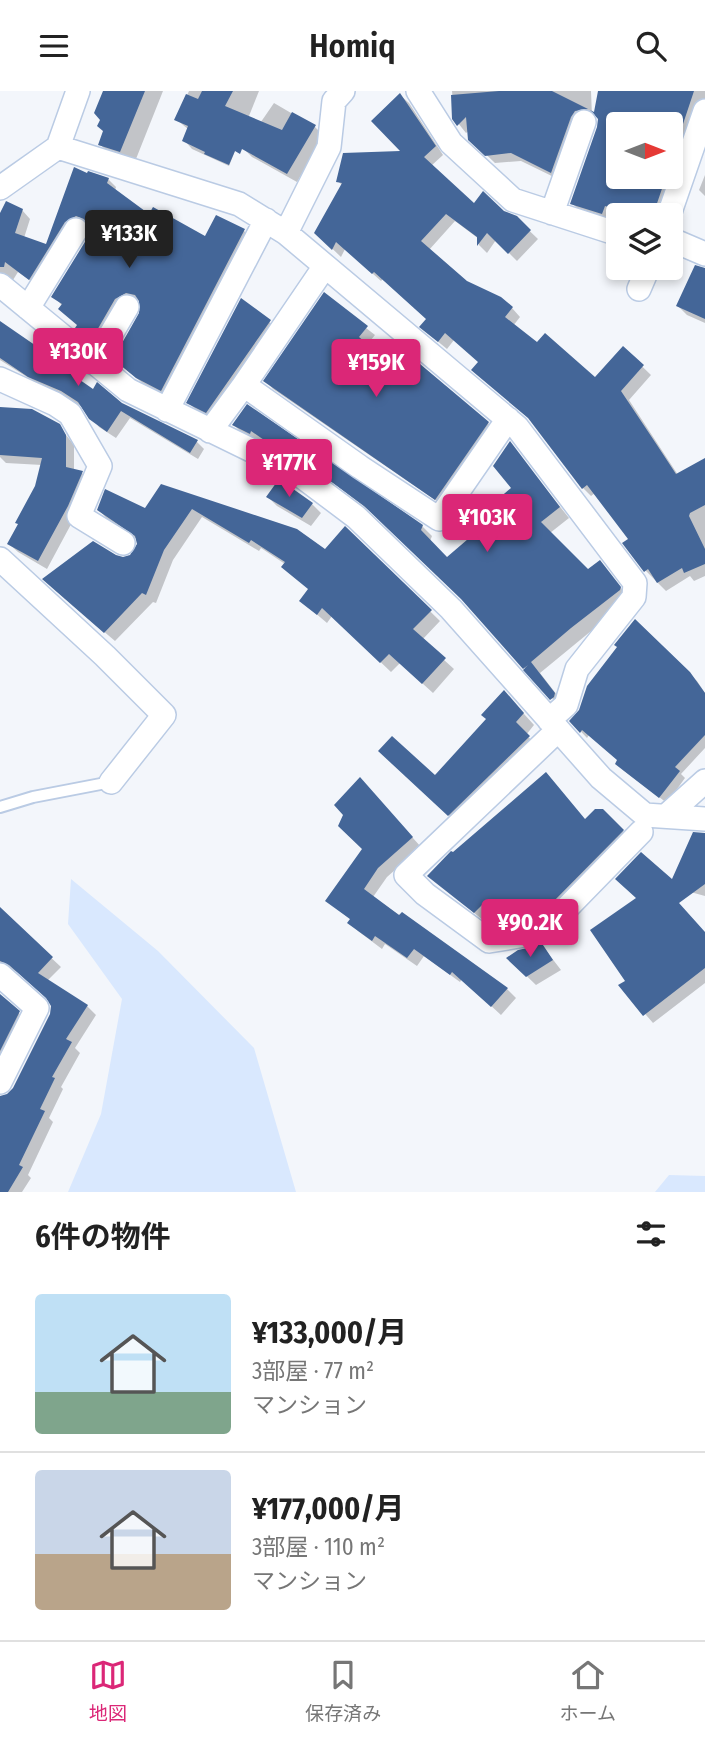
<!DOCTYPE html>
<html lang="ja">
<meta charset="utf-8">
<style>
:root{--surface:#fff;--page:#f2f2f2;--text:#222;--muted:#767676;--line:#e0e0e0;--accent:#db2777}
body{margin:0;font-family:"Fira Sans Condensed","Noto Sans JP",sans-serif;background:var(--page);color:var(--text);height:100vh;display:flex;flex-direction:column;font-size:26px;white-space:nowrap}
*{box-sizing:border-box;margin:0}
p{font-size:23px;color:var(--muted)}
.icon{flex:none;width:38px;height:38px;fill:none;stroke:currentColor;stroke-width:2;stroke-linecap:round;stroke-linejoin:round}
.map{position:relative;height:1101px;overflow:hidden}
.side{display:flex;flex-direction:column;background:var(--surface);flex:1}
.side>*{flex:none}
.needle{width:46px;rotate:90deg}
.tools{position:absolute;left:606px;top:21px;display:grid;gap:14px}
.tools a{display:grid;place-items:center;width:77px;height:77px;border-radius:7px;background:var(--surface);box-shadow:0 4px 10px #0003;font-size:35px}
.price{position:absolute;translate:-50% -60px;padding:0 16px;border-radius:7px;background:var(--accent);color:#fff;font-size:23px;line-height:46px;filter:drop-shadow(0 2px 4px #0008)}
.price::after{content:'';position:absolute;left:50%;top:42px;width:21px;height:16px;margin-left:-10px;background:inherit;clip-path:polygon(0 0,100% 0,50% 100%)}
.price.active{background:#222;color:#fff}
ul{padding:0;list-style:none}
li{display:flex;align-items:center;gap:21px;height:175px;padding:0 35px}
li+li{border-top:2px solid var(--line)}
li span{display:grid;place-items:center;flex:none;width:196px;height:140px;border-radius:7px;color:#555}
li>.icon{margin-inline-start:auto}
span .icon{width:84px;height:84px;fill:#fffc;stroke-width:1}
li b{font-size:30px}
h2{display:flex;justify-content:space-between;align-items:center;height:84px;padding:0 35px;font-size:30px}
header{display:flex;justify-content:space-between;align-items:center;height:91px;padding:0 35px;background:var(--surface);font-size:32px;font-weight:600}
.tabs{display:flex;justify-content:space-around;align-items:center;height:98px;border-top:2px solid var(--line);background:var(--surface);font-size:19px;color:var(--muted)}
.tabs a{display:grid;justify-items:center;gap:4px}
.tabs .active{color:var(--accent)}
.map>svg:first-child{display:block}
</style>
<header><svg class="icon" aria-label="menu" viewBox="0 0 24 24"><path d="M4 6h16M4 12h16M4 18h16"/></svg>Homiq<svg class="icon" aria-label="search" viewBox="0 0 24 24"><circle cx="10" cy="10" r="6"/><path d="M15 15l6 6"/></svg></header>
<div class="map">
<svg width="705" height="1101" viewBox="0 0 705 1101">
<rect width="100%" height="100%" fill="#f3f6fb"/>
<path fill="#d9e8fe" d="M71,788L158,860L254,957L296,1101H68L101,1023L122,908L68,833Z
M669,1084L705,1085V1101H655Z"/>
<path fill="#0003" fill-rule="evenodd" d="M104,0H163L134,73L113,67L100,53L105,40Z
M189,0H259L229,75L192,58L184,49L189,39L176,28Z
M452,0H591L592,25L560,89L521,70L495,72L470,48L469,40L466,42L454,27Z
M600,0H705V14L669,124H618L614,134L584,124L572,112L599,36ZM618,33H670V86H618Z
M400,4L409,12L443,64L431,75L474,115L503,121L516,127L538,148L517,170L496,149L487,162L479,154V148L455,130L429,159L466,191L500,208L512,217L520,226L513,235L537,253L595,288L623,257L651,284L629,309L678,384L705,369V485L694,490L690,485L666,500L646,480L625,452L630,448L595,402L591,405L583,397L532,330L480,271L454,249L447,258L430,244L428,229L383,188L381,190L345,158L341,166L316,142L343,95L338,90L404,62Z
M274,12L315,36L324,45L297,91L252,66L243,57Z
M88,84L108,88L116,96L115,100L149,125L206,147L217,126L244,140L252,148L170,306L146,295L123,276L141,223V211L135,209L100,255L77,236L78,234L54,205L90,146V134L85,132L38,195L18,181L13,189L0,188V126L22,119L30,128L24,147L47,155Z
M705,84V105L699,99Z
M705,178V232L687,224L678,215Z
M324,204L375,244L367,254L390,273L488,332L496,340L444,415L273,298L266,290Z
M242,209L279,239L215,329L197,320L189,312Z
M0,232L57,271L94,301L196,350L204,358L198,368L130,327L116,347L99,336L83,316L38,293L0,269Z
M248,316L422,435L432,445L430,450L447,468L484,437L513,397L510,353L569,427L550,442L588,480L600,471L630,508L540,582L564,613L562,618L464,509L378,426L316,379L279,361L261,349L260,351L244,344L234,334Z
M0,318L58,334L74,354V380L82,382L90,390L76,424L47,478L18,461L9,453L36,396L42,374L6,372L0,366Z
M162,395L326,460L345,437L440,530L422,549L454,578L433,602L400,572L391,581L332,525L327,532L301,510L310,499L285,473L261,457L259,460L202,426L173,469L156,512L153,511L115,550L54,498L130,466L139,453L137,448L108,429L99,419H146Z
M268,406L312,413L321,422L311,435L277,415Z
M635,530L697,590L705,602V657L681,683L685,687L667,712L623,679L619,670L589,644L587,647L571,630L581,620Z
M515,613L534,634L526,644L540,657L460,735L392,671L435,686Z
M369,698L421,756L387,786L373,806L507,898L516,907L501,924L462,888L460,891L424,865L417,875L385,853L382,858L358,840L349,831L351,829L327,810L364,758Z
M602,719L632,749L561,822L518,841L496,819L484,830L430,785L586,729Z
M692,746L705,752V805L661,793L705,843V892L653,932L621,895L627,890L593,840L638,808L617,788L641,763L673,791Z
M0,819L61,876L47,890L87,915L96,924L75,957L80,962L61,996L63,998L49,1027L53,1031L28,1084L31,1087L22,1101H0V1022L57,917L20,882L13,879H4L0,884Z
M541,853L561,879L536,894L509,868Z
M0,904L28,931L0,982Z"/>
<path fill="#446698" d="M103,0H145L120,61L98,54L103,40L97,35L100,29L94,22Z
M202,0H233L225,15L282,39L292,21L316,34L287,83L242,58L240,63L235,60L229,74L204,63L205,61L182,50L188,35L174,29L186,3L198,8Z
M499,0H552L588,18L575,20L571,26L551,82L511,62L485,65L468,49L466,26L457,35L452,28L451,4Z
M598,0H694L683,33H618V86H666L653,124H633L605,115L602,123L570,113L597,36L598,28L590,19L594,21Z
M400,2L436,55L424,66L474,112L483,100L504,120L517,125L531,139L508,163L487,142L477,155V146L446,123L421,150L467,190L501,206L513,216L505,226L537,251L545,242L595,286L623,255L644,274L621,300L657,354L676,383L705,367V414L690,422L689,425L705,458V473L684,482L682,477L657,492L648,478L644,481L622,452L628,448L587,394L582,398L528,327L471,279L478,271L445,242L438,251L419,236L426,228L374,181L372,183L336,151L332,159L314,142L342,92L336,91L343,62L400,60L371,30Z
M74,76L87,82L88,80L109,87L107,92L149,123L153,116L205,145L216,124L245,138L161,300L136,287L113,268L139,222V210L135,204L126,202L115,208L92,248L75,237L77,234L58,218L62,213L51,206L88,146L90,139L84,128L76,125L65,131L29,189L5,171L4,176H0V122L6,110L23,118L15,142L46,153Z
M695,174L705,177V228L676,215Z
M324,201L368,235L359,246L389,271L401,257L489,331L435,409L263,290Z
M241,207L271,229L206,322L186,312Z
M0,230L58,270L57,273L93,298L97,291L122,312L198,349L190,362L121,320L107,341L89,328L78,311L61,300L28,286L0,267Z
M247,313L423,434L421,439L447,466L482,436L477,426L511,397L493,375L510,350L560,416L541,431L588,478L600,469L621,496L620,499L571,537L531,571L555,602L554,606L550,609L523,579L528,574L523,578L461,508L364,415L302,369L267,351L251,340L250,343L232,334Z
M0,316L32,318L60,333L66,344V376L83,380L68,415L38,470L7,453L18,433L15,432L35,395L42,367L0,364Z
M279,388L313,412L302,427L266,406Z
M161,393L297,438L325,458L345,435L432,519L413,538L446,567L422,593L389,563L380,572L322,517L317,524L299,510L308,498L281,476L285,471L251,449L249,452L192,418L164,459L146,504L142,502L104,542L42,488L93,450L116,464L123,466L130,464L137,453L135,445L97,419L105,398L145,417Z
M635,528L690,581L705,602V644L675,676L680,680L659,707L615,673L617,669L582,639L580,642L569,630L579,619L587,595L617,556L614,554Z
M504,599L524,622L516,631L530,645L448,725L378,660L392,645L435,684L486,628L481,624Z
M546,681L585,728L595,718H603L624,739L551,813L520,831L507,833L485,811L474,822L427,785L451,760L453,761Z
M360,686L413,746L378,777L364,798L399,824L402,821L508,897L491,916L452,881L450,884L414,858L407,867L375,845L372,850L347,832L350,828L325,810L362,758L338,735L343,724L334,714Z
M693,741L705,742V793L679,812L705,841V877L643,925L618,894L625,890L590,839L636,807L615,788L641,761L672,788Z
M0,816L53,866L38,882L88,914L66,948L72,951L52,986L55,987L40,1018L45,1020L19,1074L23,1076L8,1101H0V1005L7,1003L13,997L50,923L51,915L46,907L9,874L0,870Z
M541,851L553,869L526,886L506,867L518,859L532,856Z
M0,903L20,920L0,960Z"/>
<g fill="none" stroke-linecap="round" stroke-linejoin="round">
<defs>
<path id="lane" d="M0,716L33,706L111,691"/>
<path id="street" d="M418,0L451,52L513,109L618,143
M58,56L78,0
M0,97L58,56L239,113L286,142L517,336L635,492L634,506L577,578L566,614L549,629
M552,122L584,31
M669,124L705,20
M286,142L329,56L334,10L343,0
M670,148L705,163
M325,175L244,294L360,376L439,428L508,328
M0,194L128,299L296,381L356,426L451,518L601,687L645,724L705,728
M639,198L648,177
M28,217L76,139
M94,272L127,216
M0,288L55,313L70,323L100,375L79,425L123,452
M167,319L266,129
M210,340L244,294
M0,468L105,565L164,624L111,691
M558,639L406,784L425,803L489,850L525,844L560,824L641,741
M666,725L705,690
M0,884L37,917L0,991"/>
</defs>
<use href="#lane" stroke="#bacbe4" stroke-width="14"/>
<use href="#street" stroke="#bacbe4" stroke-width="26"/>
<use href="#lane" stroke="#fff" stroke-width="10"/>
<use href="#street" stroke="#fff" stroke-width="23"/>
</g>
</svg>
<div class="tools">
<a><svg class="needle" viewBox="-14 -14 28 28"><path d="M0-13l5 13h-10z" fill="#e53935"/><path d="M0 13l5-13h-10z" fill="#767676"/></svg></a>
<a><svg class="icon" aria-label="layers" viewBox="0 0 24 24"><path d="M12 4l9 5-9 5-9-5zM3 14l9 5 9-5"/></svg></a>
</div>
<b class="price active" style="left:129px;top:179px">¥133K</b>
<b class="price" style="left:78px;top:297px">¥130K</b>
<b class="price" style="left:376px;top:308px">¥159K</b>
<b class="price" style="left:289px;top:408px">¥177K</b>
<b class="price" style="left:487px;top:463px">¥103K</b>
<b class="price" style="left:530px;top:868px">¥90.2K</b>
</div>
<section class="side">
<h2>6件の物件<svg class="icon" aria-label="filters" viewBox="0 0 24 24"><path d="M4 7h16M4 17h16"/><circle cx="9" cy="7" r="2"/><circle cx="15" cy="17" r="2"/></svg></h2>
<ul>
<li><span style="background:linear-gradient(#bfe0f5 70%,#7fa58c 0)"><svg class="icon" aria-label="home" viewBox="0 0 24 24"><path d="M3 11l9-7 9 7M6 9v11h12V9"/></svg></span><div><b>¥133,000/月</b><p>3部屋 · 77 m²</p><p>マンション</p></div></li>
<li><span style="background:linear-gradient(#c9d6e8 60%,#b9a48a 0)"><svg class="icon" aria-label="home" viewBox="0 0 24 24"><path d="M3 11l9-7 9 7M6 9v11h12V9"/></svg></span><div><b>¥177,000/月</b><p>3部屋 · 110 m²</p><p>マンション</p></div></li>
</ul>
</section>
<nav class="tabs">
<a class="active"><svg class="icon" aria-label="map" viewBox="0 0 24 24"><path d="M3 6l6-2 6 2 6-2v14l-6 2-6-2-6 2zM9 4v14M15 6v14"/></svg>地図</a>
<a><svg class="icon" aria-label="saved" viewBox="0 0 24 24"><path d="M7 4h10v16l-5-4-5 4z"/></svg>保存済み</a>
<a><svg class="icon" aria-label="home" viewBox="0 0 24 24"><path d="M3 11l9-7 9 7M6 9v11h12V9"/></svg>ホーム</a>
</nav>
